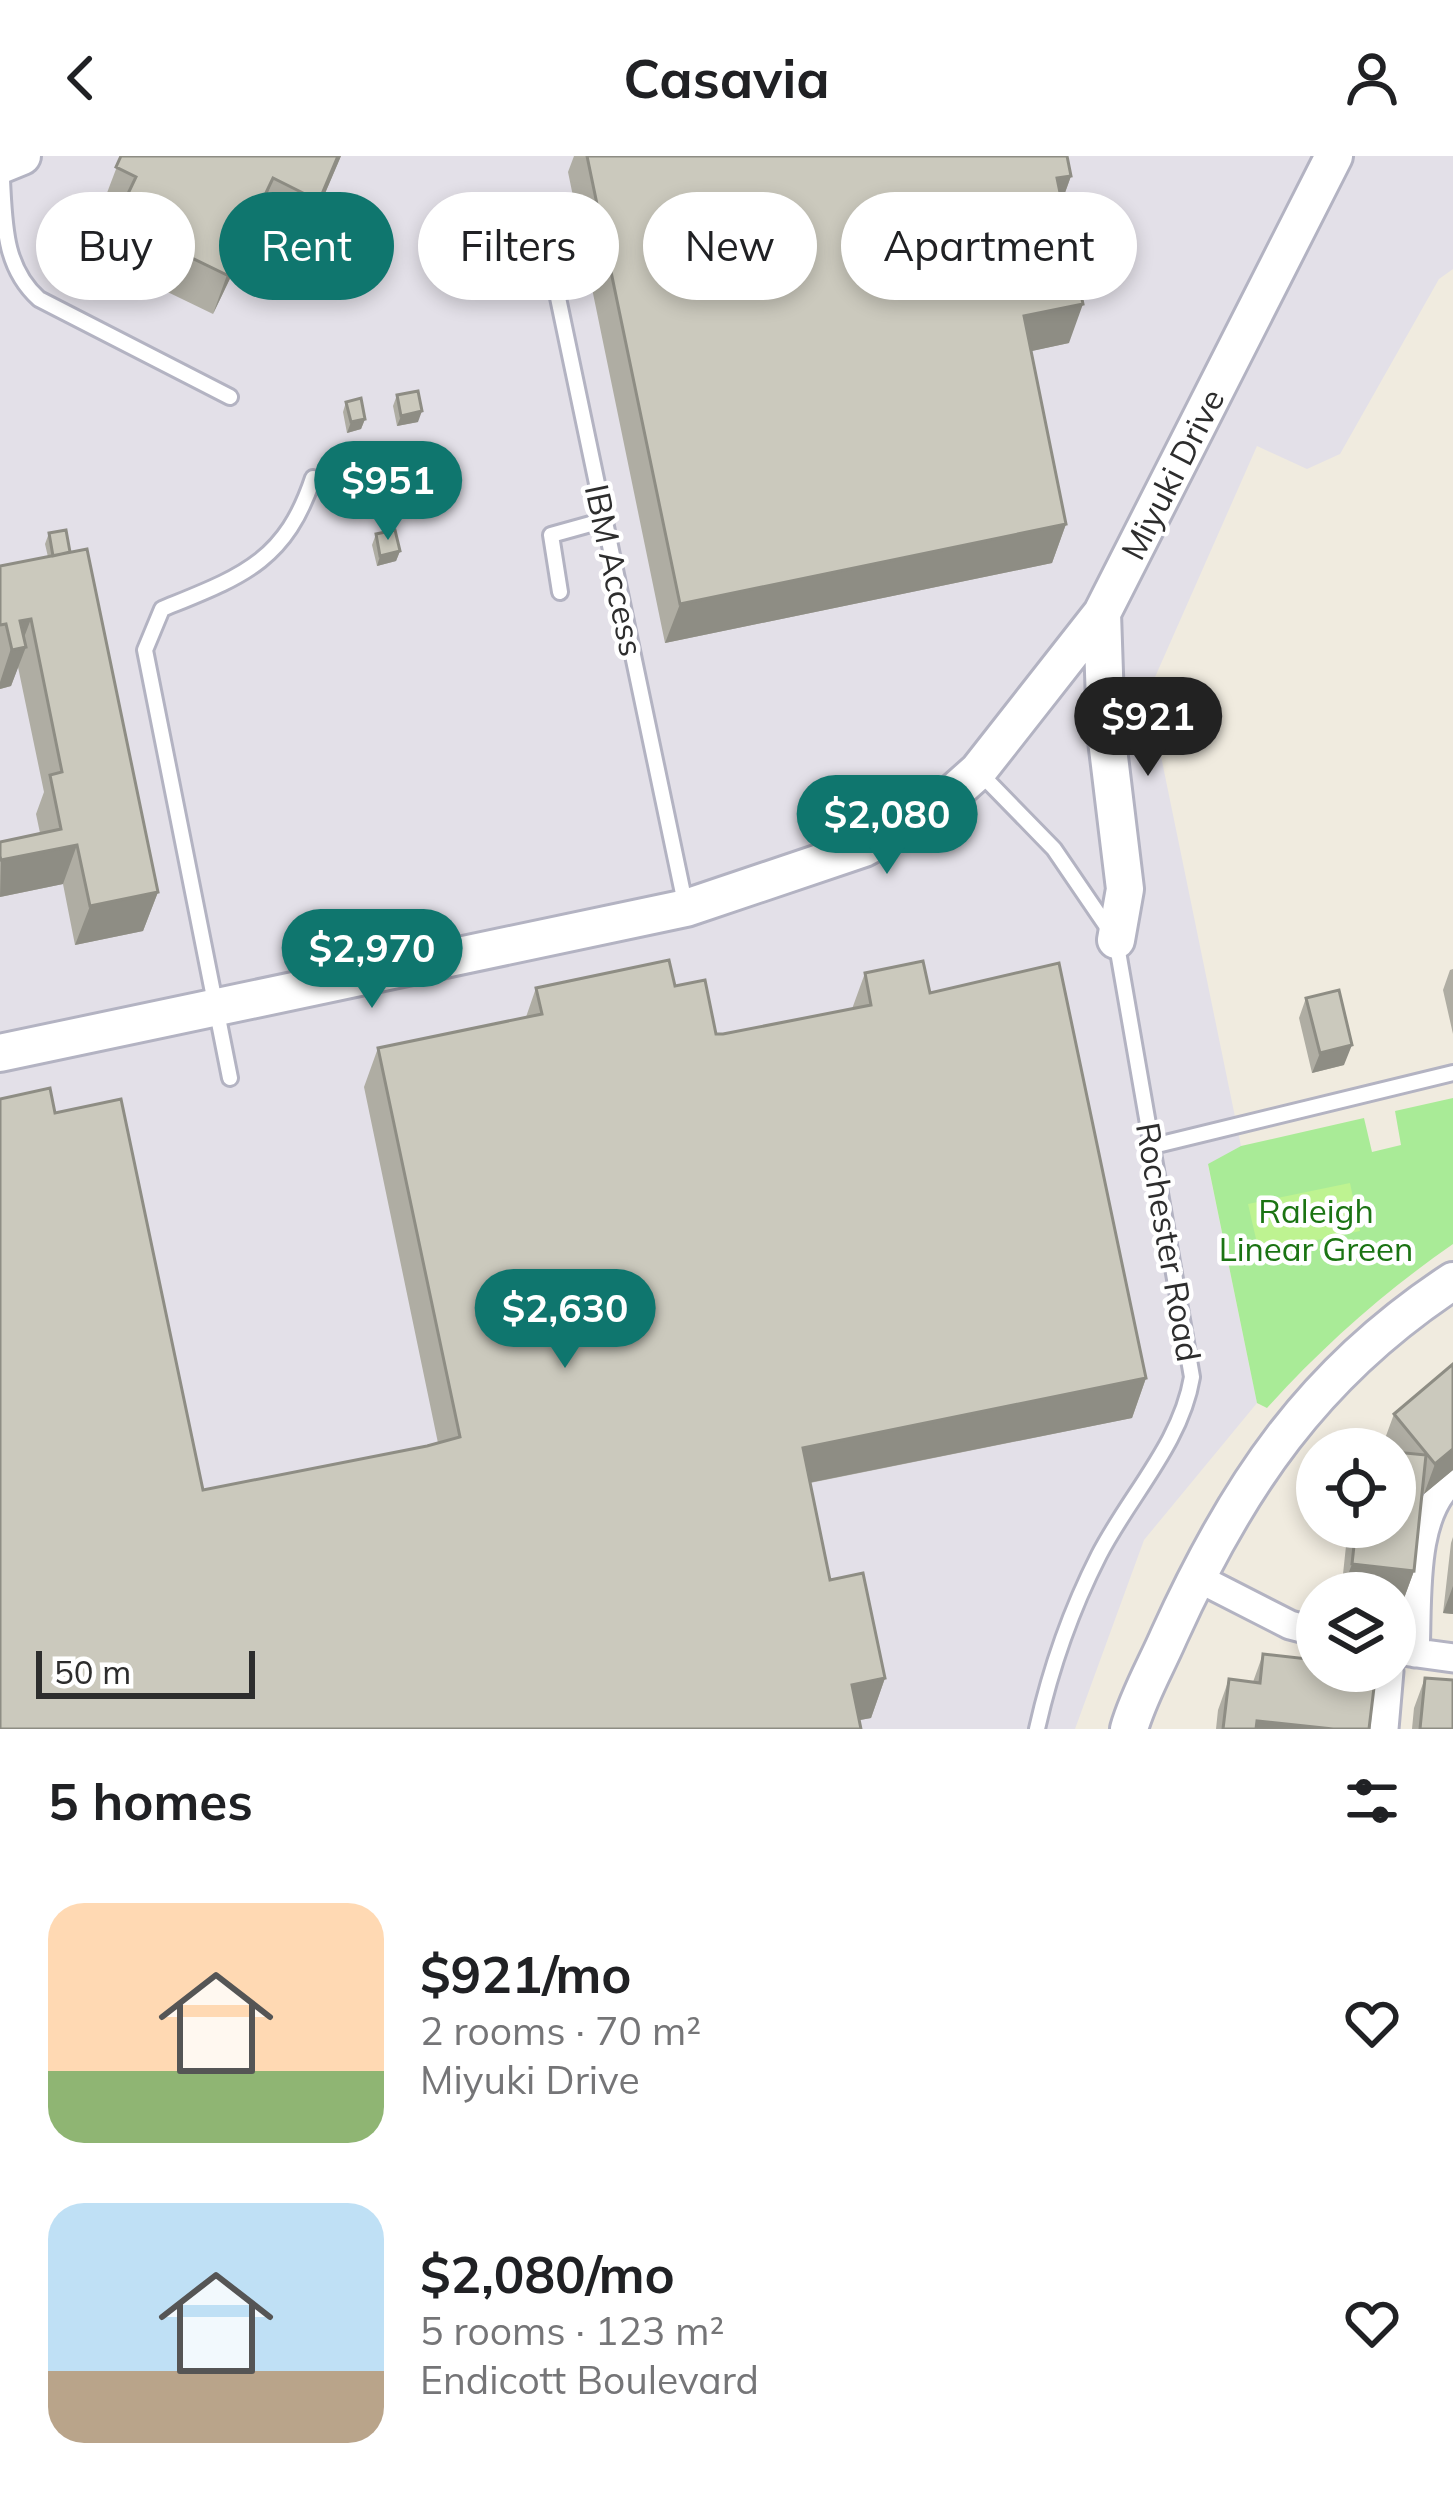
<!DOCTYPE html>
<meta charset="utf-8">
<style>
:root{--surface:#fff;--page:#f6f6f6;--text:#202124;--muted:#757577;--accent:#0f766e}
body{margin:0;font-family:Mulish,sans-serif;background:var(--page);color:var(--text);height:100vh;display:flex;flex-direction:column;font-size:45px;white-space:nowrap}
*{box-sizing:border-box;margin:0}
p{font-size:39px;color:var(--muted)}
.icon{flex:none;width:66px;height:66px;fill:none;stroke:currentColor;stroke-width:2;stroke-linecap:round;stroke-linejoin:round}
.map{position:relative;height:1573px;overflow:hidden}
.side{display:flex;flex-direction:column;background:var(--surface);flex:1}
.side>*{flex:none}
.top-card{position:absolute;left:36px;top:36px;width:1383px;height:108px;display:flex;gap:24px}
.fabs{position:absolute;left:1296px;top:1272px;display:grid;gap:24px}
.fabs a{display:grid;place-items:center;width:120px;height:120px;border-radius:50%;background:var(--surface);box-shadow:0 6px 18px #0003;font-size:60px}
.scale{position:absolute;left:36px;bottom:30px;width:219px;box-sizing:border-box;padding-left:12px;border:6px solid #2d2d2d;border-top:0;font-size:33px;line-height:42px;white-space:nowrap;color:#2d2d2d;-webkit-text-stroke:9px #fff;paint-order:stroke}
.price{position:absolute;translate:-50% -102px;padding:0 27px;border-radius:42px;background:var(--accent);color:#fff;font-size:39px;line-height:78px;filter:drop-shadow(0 3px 6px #0008)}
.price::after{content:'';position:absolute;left:50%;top:72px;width:36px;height:27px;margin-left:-18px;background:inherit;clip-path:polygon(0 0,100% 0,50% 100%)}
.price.active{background:#222;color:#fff}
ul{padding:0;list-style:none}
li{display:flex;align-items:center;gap:36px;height:300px;padding:0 48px}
li span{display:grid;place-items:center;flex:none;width:336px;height:240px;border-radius:36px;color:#555}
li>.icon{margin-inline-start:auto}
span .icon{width:144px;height:144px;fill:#fffc;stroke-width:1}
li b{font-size:51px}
h2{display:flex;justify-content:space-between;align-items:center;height:144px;padding:0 48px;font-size:51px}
.chip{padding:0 42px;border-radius:54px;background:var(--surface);box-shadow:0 6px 18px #0003;font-size:42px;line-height:108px}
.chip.active{background:var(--accent);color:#fff}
header{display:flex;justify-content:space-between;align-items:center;height:156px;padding:0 48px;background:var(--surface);font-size:54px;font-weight:700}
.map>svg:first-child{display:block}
</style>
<header><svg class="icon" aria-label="back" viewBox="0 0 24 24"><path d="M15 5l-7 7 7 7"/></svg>Casavia<svg class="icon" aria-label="person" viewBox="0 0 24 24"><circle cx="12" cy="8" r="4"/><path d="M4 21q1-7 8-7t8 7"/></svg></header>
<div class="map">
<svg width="1453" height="1573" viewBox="0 0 1453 1573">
<rect width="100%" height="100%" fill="#f0ebdf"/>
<path fill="#e3e0e8" d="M0,0H1453V113L1439,123L1340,298L1307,313L1257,290L1148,537L1241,990L1208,1009L1257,1247L1144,1384L1075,1573H0Z"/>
<path fill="#a9eb97" d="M1453,942V1088C1384,1136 1323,1190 1267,1252L1257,1247L1208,1008L1241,990L1364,962L1372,996L1401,989L1395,955Z"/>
<path fill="#bef391" d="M1350,1027L1360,1075L1259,1096L1248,1048Z"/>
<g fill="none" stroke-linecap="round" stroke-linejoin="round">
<defs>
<path id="lane" d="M1,9C5,58 0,108 39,143L230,241
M544,75L685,747
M560,436L551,379L605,364
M978,615L1054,693L1116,784L1192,1221C1181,1287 1130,1339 1099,1399C1072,1452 1050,1515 1037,1573
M230,922L145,494L162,453C240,421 285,407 313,322
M1153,990L1453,917"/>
<path id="street" d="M1196,1421L1290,1469L1317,1476
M1395,1494L1453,1502
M1415,1497C1418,1447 1410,1359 1453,1324
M1384,1573L1389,1515"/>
<path id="secondary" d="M0,9L22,0
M1102,457L1106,576L1125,733L1116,784
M0,897L686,752L864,692L933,655L978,615L1102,457L1334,0
M1129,1573C1138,1541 1156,1510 1169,1480C1237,1330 1313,1217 1453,1125"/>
</defs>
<use href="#lane" stroke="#b3b3c2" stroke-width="20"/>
<use href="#street" stroke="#b3b3c2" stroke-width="33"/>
<use href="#secondary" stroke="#b3b3c2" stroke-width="42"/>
<use href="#lane" stroke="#fff" stroke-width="14"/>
<use href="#street" stroke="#fff" stroke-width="27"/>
<use href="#secondary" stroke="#fff" stroke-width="36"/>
</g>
<path fill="#afada3" d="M121,0H341L305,84L259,62L213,158L120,113L117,119L98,110L118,58L102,50Z
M574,0H1067L1071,20L1062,45L1069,187L1031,195L1066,368L1052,407L665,487L568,16Z
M397,239L418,266L397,270L393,250Z
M346,246L365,263L361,273L347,277L343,256Z
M49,377L70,396L158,736L143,775L75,789L63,728L0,741V686L40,677L36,658L44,636L18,511L11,530L0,533V410L48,401L45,388Z
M376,378L400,395L396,405L377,410L372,389Z
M1453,813V878L1443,834L1450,814Z
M865,817L930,837L1146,1222L1132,1262L810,1327L830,1424L885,1522L871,1562L860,1564L0,1573L55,957L203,1334L438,1287L364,931L378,892L526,861L536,832L675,830L716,878H723L852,853Z
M1306,842L1344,909L1312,917L1299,862Z
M1394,1258L1453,1314L1424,1338L1423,1336L1414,1415L1403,1445L1395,1437H1341L1348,1371H1395V1293H1387L1383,1288Z
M1453,1381V1458L1443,1457L1451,1387Z
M1263,1498L1369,1573H1216L1218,1554L1229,1523L1253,1526Z
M1425,1522L1453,1573H1412L1414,1552Z"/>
<path fill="#8e8d84" d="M338,0H341L305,84L319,45Z
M1071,20L1057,59V22Z
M273,22L259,62L213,158L227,119Z
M1083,148L1069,187L1009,200L1024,160Z
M422,255L418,266L397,270L401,260Z
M365,263L361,273L347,277L351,266Z
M1066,368L1052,407L665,487L680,448Z
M400,395L396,405L377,410L380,400Z
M31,463L20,492L26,491L11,530L0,533V526L20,465Z
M77,689L63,728L0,741L1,704Z
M158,736L143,775L75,789L90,750Z
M1352,889L1344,909L1312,917L1320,897Z
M1146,1222L1132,1262L788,1331L803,1292Z
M1453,1293V1314L1424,1338L1435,1308Z
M1352,1408L1414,1415L1403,1445L1395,1444V1437H1341Z
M1453,1430V1458L1443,1457Z
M885,1522L871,1562L838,1568L852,1529Z
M1257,1565L1333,1573H1254Z"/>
<path fill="#cbc9bd" stroke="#8e8d84" stroke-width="3" d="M121,0H338L319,45L273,22L227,119L134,74L131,80L112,71L136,21L116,11Z
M587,0H1067L1071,20L1057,22L1083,148L1024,160L1066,368L680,448Z
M418,235L422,255L401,260L397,239Z
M361,242L365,263L351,266L346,246Z
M66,374L70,396L53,400L49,377Z
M395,374L400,395L380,400L376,378Z
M87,393L158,736L90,750L77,689L1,704L0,700V686L61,673L50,619L62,616L31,463L20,465L26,491L12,494L6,468L0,469V410Z
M669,804L675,830L705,824L716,878H723L871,849L865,817L923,805L930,837L1059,807L1146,1222L803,1292L830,1424L863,1417L885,1522L852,1529L861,1573H0V943L50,932L55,957L121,943L203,1334L427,1290L460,1281L378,892L542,858L536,832Z
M1339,834L1352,889L1320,897L1306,842Z
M1453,1208V1293L1435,1308L1394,1258Z
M1395,1296L1426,1299L1414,1415L1352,1408L1356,1371H1395Z
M1263,1498L1317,1504V1515H1376L1369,1573H1333L1257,1565L1256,1573H1223L1229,1523L1260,1527Z
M1425,1522L1453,1524V1573H1420Z"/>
<g text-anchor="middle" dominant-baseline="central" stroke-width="9" stroke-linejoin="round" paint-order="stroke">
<g font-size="33" fill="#2d2d2d" stroke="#fff">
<text transform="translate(1172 318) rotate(-63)">Miyuki Drive</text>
<text transform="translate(615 414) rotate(78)">IBM Access</text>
<text transform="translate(1169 1086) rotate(80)">Rochester Road</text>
</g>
<g font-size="33" fill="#1b7413" stroke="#fff">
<text x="1316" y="1054">Raleigh<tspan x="1316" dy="38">Linear Green</tspan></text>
</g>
</g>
</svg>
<div class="fabs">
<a><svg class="icon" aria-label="locate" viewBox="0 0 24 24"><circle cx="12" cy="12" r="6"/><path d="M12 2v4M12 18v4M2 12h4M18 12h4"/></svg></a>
<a><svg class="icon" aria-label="layers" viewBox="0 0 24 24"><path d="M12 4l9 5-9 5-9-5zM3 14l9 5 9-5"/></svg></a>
</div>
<div class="scale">50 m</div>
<b class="price" style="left:388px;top:387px">$951</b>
<b class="price active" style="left:1148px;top:623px">$921</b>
<b class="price" style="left:887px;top:721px">$2,080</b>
<b class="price" style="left:372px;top:855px">$2,970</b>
<b class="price" style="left:565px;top:1215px">$2,630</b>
<div class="top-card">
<a class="chip">Buy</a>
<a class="chip active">Rent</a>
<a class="chip">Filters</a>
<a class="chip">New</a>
<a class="chip">Apartment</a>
</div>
</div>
<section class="side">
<h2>5 homes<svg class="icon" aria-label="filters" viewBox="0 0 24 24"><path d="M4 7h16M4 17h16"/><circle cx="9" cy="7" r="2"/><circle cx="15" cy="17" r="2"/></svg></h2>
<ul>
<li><span style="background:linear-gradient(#ffd9b3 70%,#8fb573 0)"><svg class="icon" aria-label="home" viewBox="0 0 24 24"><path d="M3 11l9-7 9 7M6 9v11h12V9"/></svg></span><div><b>$921/mo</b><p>2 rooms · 70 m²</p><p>Miyuki Drive</p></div><svg class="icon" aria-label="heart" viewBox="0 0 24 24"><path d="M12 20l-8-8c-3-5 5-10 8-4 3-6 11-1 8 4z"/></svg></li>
<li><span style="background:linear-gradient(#bfe0f5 70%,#b9a48a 0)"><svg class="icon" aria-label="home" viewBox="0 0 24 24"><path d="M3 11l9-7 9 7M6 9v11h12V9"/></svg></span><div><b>$2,080/mo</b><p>5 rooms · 123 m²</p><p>Endicott Boulevard</p></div><svg class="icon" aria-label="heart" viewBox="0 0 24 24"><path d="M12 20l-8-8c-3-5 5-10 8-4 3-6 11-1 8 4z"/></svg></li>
</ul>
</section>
